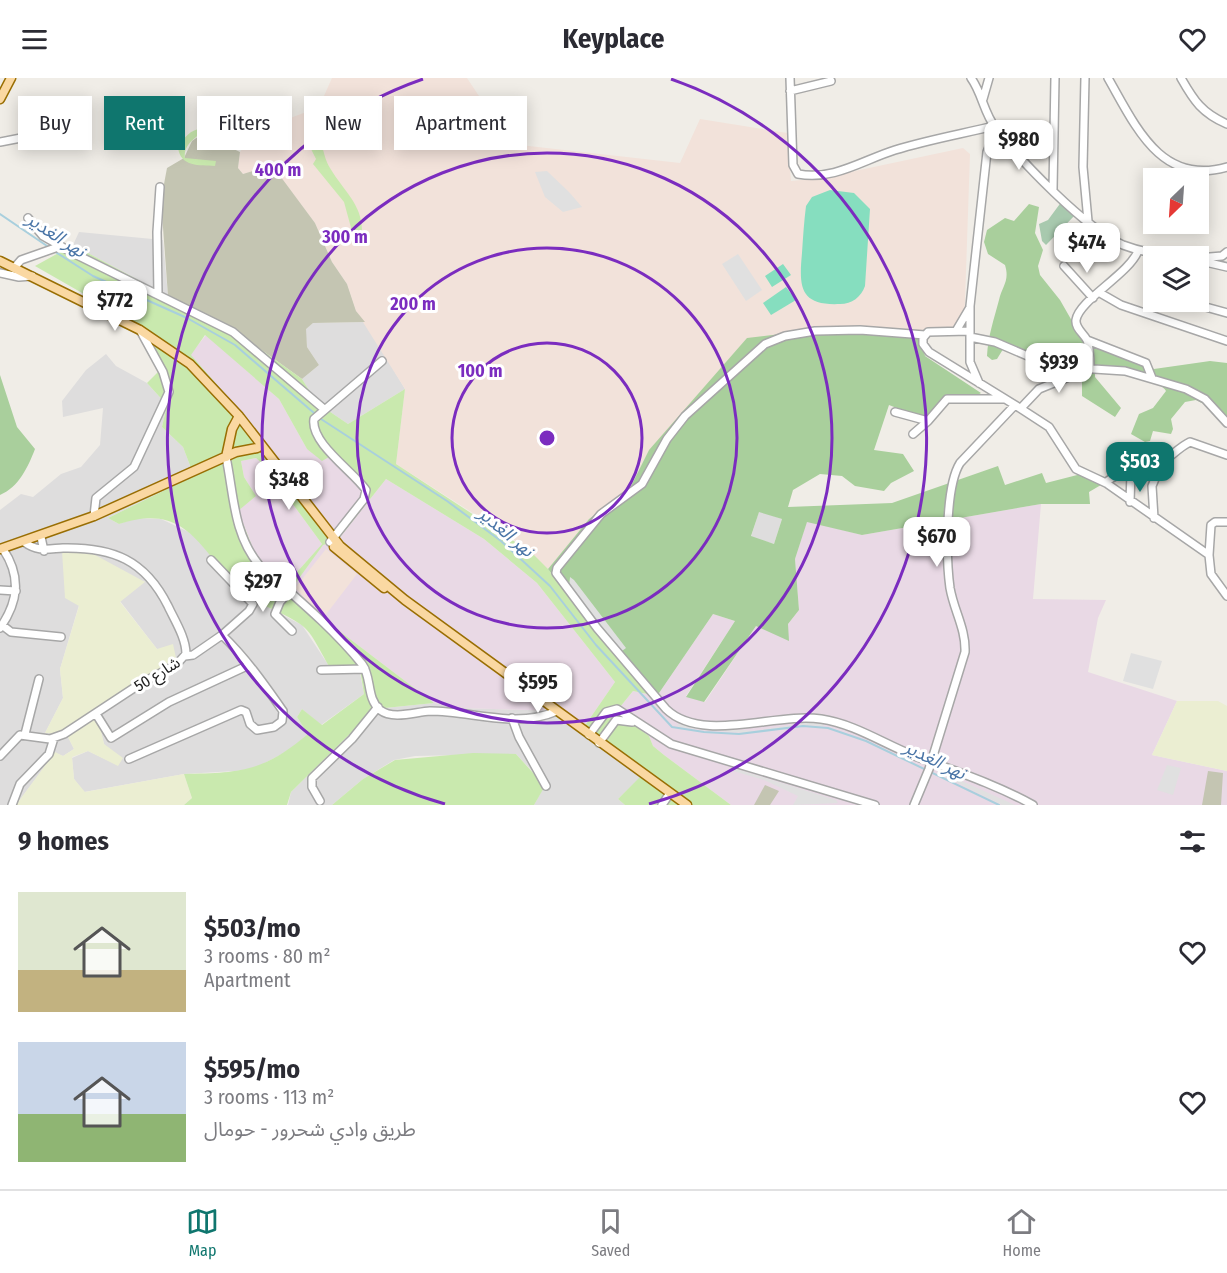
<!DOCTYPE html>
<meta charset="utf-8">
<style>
:root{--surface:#fff;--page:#f2f2f3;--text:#2b2b33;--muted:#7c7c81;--line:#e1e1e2;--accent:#0f766e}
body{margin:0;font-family:"Fira Sans Condensed","Noto Sans Arabic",sans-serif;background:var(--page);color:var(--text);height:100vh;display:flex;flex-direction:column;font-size:22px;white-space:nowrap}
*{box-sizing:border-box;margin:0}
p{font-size:20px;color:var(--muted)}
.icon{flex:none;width:33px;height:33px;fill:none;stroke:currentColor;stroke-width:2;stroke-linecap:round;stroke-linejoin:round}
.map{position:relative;height:727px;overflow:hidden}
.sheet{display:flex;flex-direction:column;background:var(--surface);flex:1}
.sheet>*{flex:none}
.top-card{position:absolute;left:18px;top:18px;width:600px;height:54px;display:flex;gap:12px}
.needle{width:39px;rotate:205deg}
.controls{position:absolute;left:1143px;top:90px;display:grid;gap:12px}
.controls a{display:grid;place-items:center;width:66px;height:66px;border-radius:0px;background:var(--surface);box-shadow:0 3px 15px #0003;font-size:30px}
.price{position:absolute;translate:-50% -51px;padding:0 14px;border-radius:12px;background:#fff;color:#222;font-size:20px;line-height:39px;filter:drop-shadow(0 2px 3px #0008)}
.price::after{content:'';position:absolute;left:50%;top:36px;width:18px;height:14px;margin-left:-9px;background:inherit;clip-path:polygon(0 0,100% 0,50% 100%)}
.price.selected{background:var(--accent);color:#fff}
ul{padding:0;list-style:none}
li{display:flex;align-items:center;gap:18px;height:150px;padding:0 18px}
li span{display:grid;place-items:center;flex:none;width:168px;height:120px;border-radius:0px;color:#555}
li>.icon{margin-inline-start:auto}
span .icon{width:72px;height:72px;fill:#fffc;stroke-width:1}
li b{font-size:26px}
h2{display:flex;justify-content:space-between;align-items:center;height:72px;padding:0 18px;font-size:26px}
.tag{padding:0 21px;border-radius:0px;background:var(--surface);box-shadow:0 3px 15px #0003;font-size:21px;line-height:54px}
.tag.selected{background:var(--accent);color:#fff}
header{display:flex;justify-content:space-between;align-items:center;height:78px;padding:0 18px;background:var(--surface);font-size:27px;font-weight:700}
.dock{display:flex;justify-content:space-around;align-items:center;height:84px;border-top:2px solid var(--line);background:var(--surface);font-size:16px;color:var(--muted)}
.dock a{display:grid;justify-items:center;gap:3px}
.dock .selected{color:var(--accent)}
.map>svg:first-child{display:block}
</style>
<header><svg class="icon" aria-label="menu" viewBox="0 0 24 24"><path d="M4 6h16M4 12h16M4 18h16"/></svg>Keyplace<svg class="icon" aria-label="heart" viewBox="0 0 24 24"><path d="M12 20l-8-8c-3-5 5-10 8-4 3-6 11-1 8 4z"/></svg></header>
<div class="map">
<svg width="1227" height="727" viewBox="0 0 1227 727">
<rect width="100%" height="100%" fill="#f0ede7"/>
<path fill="#dedddd" d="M79,154L163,162L168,218L73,167Z
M365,244L405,311L348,346L317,325L302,301L319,287L307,269L305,251L313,245Z
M106,276L116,288L147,305L167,327L162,349L183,369L194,398L108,440L119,446L136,440L161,441L193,456L250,520L302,547L331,591L358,585L364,616L321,647L302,631L297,639L308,656L291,671L252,692L184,696L84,714L74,701L72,680L88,673L118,687L104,666L95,631L157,571L120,523L145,503L79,527L60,591L63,620L45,655L67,657L74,671L63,678L55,675L16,727H0V432L21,416L33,419L61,396L81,389L100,367L103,330L63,339L62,323L86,292Z
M759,433L782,441L774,466L751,459Z
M434,625L460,630L563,633L642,698L618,721L625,727H534L545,707L516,676L415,678L394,682L363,701L332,727H288L291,714L375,631Z"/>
<path fill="#e9d9e5" d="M206,257L279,321L307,371L329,379L360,407L365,417L332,457L242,335L190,277Z
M256,380L265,388L322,466L289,503L258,483L238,432L256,418L244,399L241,383Z
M386,401L484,461L537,505L615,604L584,649L563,633L460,630L434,625L325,542L292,510L323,466L337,463Z
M1041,426L1033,521L1106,522L1098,540L1088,594L1177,623L1152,677L1227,693V727H731L664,677L653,668L649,658L616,634L633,613L657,618L713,536L735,543L686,618L705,624L756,548L788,546L799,532L795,481L807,443L862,457Z"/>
<path fill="#f2e2da" d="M332,0H467L511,66L680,85L700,41L787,55L791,103L822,100L963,70L970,76L964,252L856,253L649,372L630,410L589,441L548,491L512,460L396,386L405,311L356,233L347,206L332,184L315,145L272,88L243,96L238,90L240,74L254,54L319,29Z
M326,471L357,496L324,539L295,510Z"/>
<path fill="#c4c5b2" d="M202,56L240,74L238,90L243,96L272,87L315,145L332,184L347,206L356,233L365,244L313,245L306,251L307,269L319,287L302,301L241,257L168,218L161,122L167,90L184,80L192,63Z
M1208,693L1223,695L1221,727H1202Z
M765,707L779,713L770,727H754Z"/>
<path fill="#ebeed2" d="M86,472L145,504L120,524L157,571L173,566L176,580L96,631L104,666L123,680L118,688L88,673L72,679L74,701L85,714L184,696L192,720L184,727H16L55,674L63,678L74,671L67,657L45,655L63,620L60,591L79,528L65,520L62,473Z
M1177,623H1218L1227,628V693L1152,677Z"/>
<path fill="#c9e9ae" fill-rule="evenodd" d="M203,50L247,62L238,69L213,58L200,56C192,62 183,69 185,80L216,83L215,88C199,87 181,89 178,70C185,59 189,52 203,50Z
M316,65L322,68C324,75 326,84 330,90C346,117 367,129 361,165L356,168L344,124L313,86L316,81L310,69Z
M73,167L241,257L302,301L317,325L348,346L405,311L396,386L532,475L548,491L600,560L657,618L633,613L616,634L649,658L653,668L664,677L731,727H625L618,721L641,698L584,649L615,604L537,505L484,461L386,401L337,463L323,467L292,510L325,542L434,625L375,631L291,714L287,727H184L192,720L184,696C240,695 263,694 308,656L297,639L302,631L322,647L364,616L359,586L331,591C322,578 313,554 300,546C285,535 266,530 251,520C203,487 196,420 119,446L108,440L194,398L183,369L162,349L167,327L147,305L164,288L145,251L35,188ZM205,257L279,321L307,371L322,383L329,379L360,407L365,417L333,456L242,335L191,277ZM256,380L265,388L322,466L289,503L258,483L238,433L256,418L244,399L241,383Z
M473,675L516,676L545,708L534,727H332L363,701L395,682Z"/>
<path fill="#a9cf9c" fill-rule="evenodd" d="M1029,126L1039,129L1035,155L1043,172L1038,188L1040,197L1060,222L1080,257L1154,291L1210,283L1227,285V338L1196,322L1185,324L1171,341L1173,351L1171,356L1153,353L1150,363L1145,364L1131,356L1139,336L1153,330L1166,313C1162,303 1109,286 1098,290L1095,294V299L1121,330L1115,339L1082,318V297L1048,303L1041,296L1047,280L1043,277H1032L1005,268L997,281L992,282L987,278C988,258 994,241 999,222C1002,208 1010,203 1005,187L988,176L984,164L987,152L1005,140L1014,143Z
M838,249L856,253L919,252L925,278L981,315L976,318L947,319L928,342L889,327L874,372L903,376L914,393L891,405L884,413L855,408L842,398L820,396L793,412L788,429L892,425L998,388L1005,407L1042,395L1046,405L1085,395L1106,404L1089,414L1090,426H1041L862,457L807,444L795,481L799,532L788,546L789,563L756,548L704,624L686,619L735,543L713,536L657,618L600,560L548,491L589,441L630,410L649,372L747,260ZM759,434L782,441L774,466L751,458Z
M0,297L17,349L35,371C28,389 19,409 0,417Z"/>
<path fill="#a8c9ae" d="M1062,123L1077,135L1046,167L1042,163L1039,146L1048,142Z"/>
<path fill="#86debf" d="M830,112L854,115L870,131L865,208C861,219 852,226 840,226C799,228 799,208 802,175C803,159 804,144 806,128L812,119Z
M783,186L791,197L772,209L765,198Z
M786,209L796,222L771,237L763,225Z"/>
<path fill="#e0e0e0" d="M547,93L569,114L582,129L563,134L545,119L535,94Z
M738,176L762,212L746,223L722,186Z
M570,499L574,502L626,570L622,573L569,509Z
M1131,575L1162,583L1153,611L1123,603Z
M810,644L822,645L824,648L800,647L746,655L704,652L679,649L676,646L754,653Z
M1167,687L1181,690L1173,717L1157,712Z
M734,690L836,722L838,725L793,727L798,718L764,702L733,693Z
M936,694H942L1015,727H1002Z"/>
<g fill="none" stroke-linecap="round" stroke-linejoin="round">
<path stroke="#a8cfdd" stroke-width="2" d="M0,136L50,170
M54,173L93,198L187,240L235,267L321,341L447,423L501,463L550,508L596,567L672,649L704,654L739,656L803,648L828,650L866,663L999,727"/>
<defs>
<path id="minor" d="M790,0L793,87L798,96C833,103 863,82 895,72C927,62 961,56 994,48
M971,0C982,15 984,35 995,49C1019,82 1086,151 1123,167C1141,174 1158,176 1177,178
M1085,0L1083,89L1088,143
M1108,0C1136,49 1161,108 1227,89
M1181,0C1194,23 1202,35 1227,46
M790,13L831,3
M983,21L989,0
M0,64L26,59
M1053,111L1055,0
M28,140L43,158L73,175L233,254L324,331
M1198,180L1222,178L1227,174
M1201,183L1227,189
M1064,188L1093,220
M14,190L21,182L61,168
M0,195L19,199L32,198
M1100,215L1121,227L1227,263
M158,216L157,154L160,109
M1195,226L1227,235
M956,253L969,231
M925,257L860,252L815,253L785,258L765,266L685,338L667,361L642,406L601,436L557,490L556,495L597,550L666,631C702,666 776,634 821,641C855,646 884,666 915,678C955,693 995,706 1033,727
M970,259L995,264L1037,282L1078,290L1125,293L1186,311L1205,321L1227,345
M1087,262L1146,285L1152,300
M1090,290C1090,281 1090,270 1087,262C1083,255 1075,250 1076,242C1079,222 1129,196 1138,173
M979,305L970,284V228L987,74L992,62L1003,58
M1015,327L1049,349L1076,391L1106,405L1209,477L1211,496L1227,518
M1021,330L1039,311L1071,298L1078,290
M895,334L928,343L947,321H1003
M913,356L928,343
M226,379C234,417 233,455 259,487C294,518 332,549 362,586C372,599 366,620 380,632C393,642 415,634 430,633C472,633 516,651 557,633
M1106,405C1117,392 1140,395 1155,388C1168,383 1177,370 1190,364L1227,377
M1130,424L1131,395
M94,438L96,420L134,389L169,314L163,294L140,252
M1154,440L1152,408L1157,396L1156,388
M41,459L44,473
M330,464L364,421L366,412C354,394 310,365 314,341L382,283
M1209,477L1211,447L1215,444H1227
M211,482L253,526L249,533L222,557
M0,512L16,513
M289,514L280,524L275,536L292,553
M2,547L11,554L61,559
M0,550C19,523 21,498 3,471
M321,592L365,591
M96,636L111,660L169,624L249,587
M512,640L519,659L546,708
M25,656L39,601
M589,657L606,634L617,631L671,666L875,727
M599,665L616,642L632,644
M0,678L20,657L50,661L64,656L140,606L176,587L186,576C186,560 175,543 168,528C145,482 113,469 63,470C47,471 38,474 24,464
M129,681L241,632L246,634L250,646L257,652L274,649L282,643L283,633C264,606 246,580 222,557L193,577L185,578
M320,723L312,709V700L352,661L378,629
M12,727L20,706L49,676L54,660
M662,727L670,715
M914,727L929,691L965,574C966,551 954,533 950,510C946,481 945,409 960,385L1015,327L929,274L923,266V260L928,254L969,253"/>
<path id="major" d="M0,21L11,0
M0,183L140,252L190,286L239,338L340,468L405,522L687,727
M226,379L232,351L239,338
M334,469L384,510
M0,471L94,438L236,374L257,370"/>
</defs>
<use href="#minor" stroke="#a7a7a7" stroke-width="10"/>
<use href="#major" stroke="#996e03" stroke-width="11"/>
<use href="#minor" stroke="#fff" stroke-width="7"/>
<use href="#major" stroke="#fad8a2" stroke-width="8"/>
</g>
<g fill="none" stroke="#7b2cbf" stroke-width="3">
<circle cx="547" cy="360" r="95"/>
<circle cx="547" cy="360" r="190"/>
<circle cx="547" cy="360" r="285"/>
<path d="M445 726A380 380 0 0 1 423 1M671 1A380 380 0 0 1 649 726"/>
</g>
<g text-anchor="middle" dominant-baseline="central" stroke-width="6" stroke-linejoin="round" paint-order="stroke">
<g font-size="16" fill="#202020" stroke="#fff">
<text transform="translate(157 596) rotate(-32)">شارع 50</text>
</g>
<g font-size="18" font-style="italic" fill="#4a75a7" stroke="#fff">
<text transform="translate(56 157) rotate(33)">نهر الغدير</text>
<text transform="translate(506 454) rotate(40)">نهر الغدير</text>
<text transform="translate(935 682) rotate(26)">نهر الغدير</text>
</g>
</g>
<circle cx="547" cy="360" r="9" fill="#7b2cbf" stroke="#fff" stroke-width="3"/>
<g font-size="18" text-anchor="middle" font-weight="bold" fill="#7b2cbf" stroke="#fff" stroke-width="6" stroke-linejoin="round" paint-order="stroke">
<text x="278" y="98">400 m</text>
<text x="345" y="165">300 m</text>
<text x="413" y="232">200 m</text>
<text x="480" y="299">100 m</text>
</g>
</svg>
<div class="controls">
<a><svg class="needle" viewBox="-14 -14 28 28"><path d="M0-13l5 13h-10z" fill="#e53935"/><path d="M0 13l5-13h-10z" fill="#7c7c81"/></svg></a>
<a><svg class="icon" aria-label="layers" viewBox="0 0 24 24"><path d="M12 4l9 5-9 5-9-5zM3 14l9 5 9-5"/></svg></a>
</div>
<b class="price" style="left:1019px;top:93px">$980</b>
<b class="price" style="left:1087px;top:196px">$474</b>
<b class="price" style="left:115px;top:254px">$772</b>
<b class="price" style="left:1059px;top:316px">$939</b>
<b class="price selected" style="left:1140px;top:415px">$503</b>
<b class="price" style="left:289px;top:433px">$348</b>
<b class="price" style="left:937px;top:490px">$670</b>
<b class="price" style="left:263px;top:535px">$297</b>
<b class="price" style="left:538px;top:636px">$595</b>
<div class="top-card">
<a class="tag">Buy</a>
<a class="tag selected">Rent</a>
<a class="tag">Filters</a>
<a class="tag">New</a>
<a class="tag">Apartment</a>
</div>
</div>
<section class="sheet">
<h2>9 homes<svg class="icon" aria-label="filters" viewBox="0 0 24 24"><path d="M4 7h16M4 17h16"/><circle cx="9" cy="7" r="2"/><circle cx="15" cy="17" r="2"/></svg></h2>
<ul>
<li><span style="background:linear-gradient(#dfe7d0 65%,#c2b280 0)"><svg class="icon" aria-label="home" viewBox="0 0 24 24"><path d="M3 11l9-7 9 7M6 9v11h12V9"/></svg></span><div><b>$503/mo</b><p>3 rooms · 80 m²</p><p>Apartment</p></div><svg class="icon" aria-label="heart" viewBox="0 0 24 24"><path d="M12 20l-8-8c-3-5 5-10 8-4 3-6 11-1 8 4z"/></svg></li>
<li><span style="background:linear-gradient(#c9d6e8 60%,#8fb573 0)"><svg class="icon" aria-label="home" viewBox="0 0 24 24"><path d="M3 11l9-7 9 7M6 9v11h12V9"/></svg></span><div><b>$595/mo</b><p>3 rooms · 113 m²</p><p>طريق وادي شحرور - حومال</p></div><svg class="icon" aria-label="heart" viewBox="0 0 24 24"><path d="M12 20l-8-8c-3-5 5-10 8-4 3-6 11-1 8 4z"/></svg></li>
</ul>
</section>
<nav class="dock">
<a class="selected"><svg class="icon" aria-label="map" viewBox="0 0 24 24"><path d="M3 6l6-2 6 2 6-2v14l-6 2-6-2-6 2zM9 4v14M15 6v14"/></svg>Map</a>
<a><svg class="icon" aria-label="saved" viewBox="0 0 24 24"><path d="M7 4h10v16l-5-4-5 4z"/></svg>Saved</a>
<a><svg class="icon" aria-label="home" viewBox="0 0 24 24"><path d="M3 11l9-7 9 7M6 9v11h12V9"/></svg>Home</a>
</nav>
